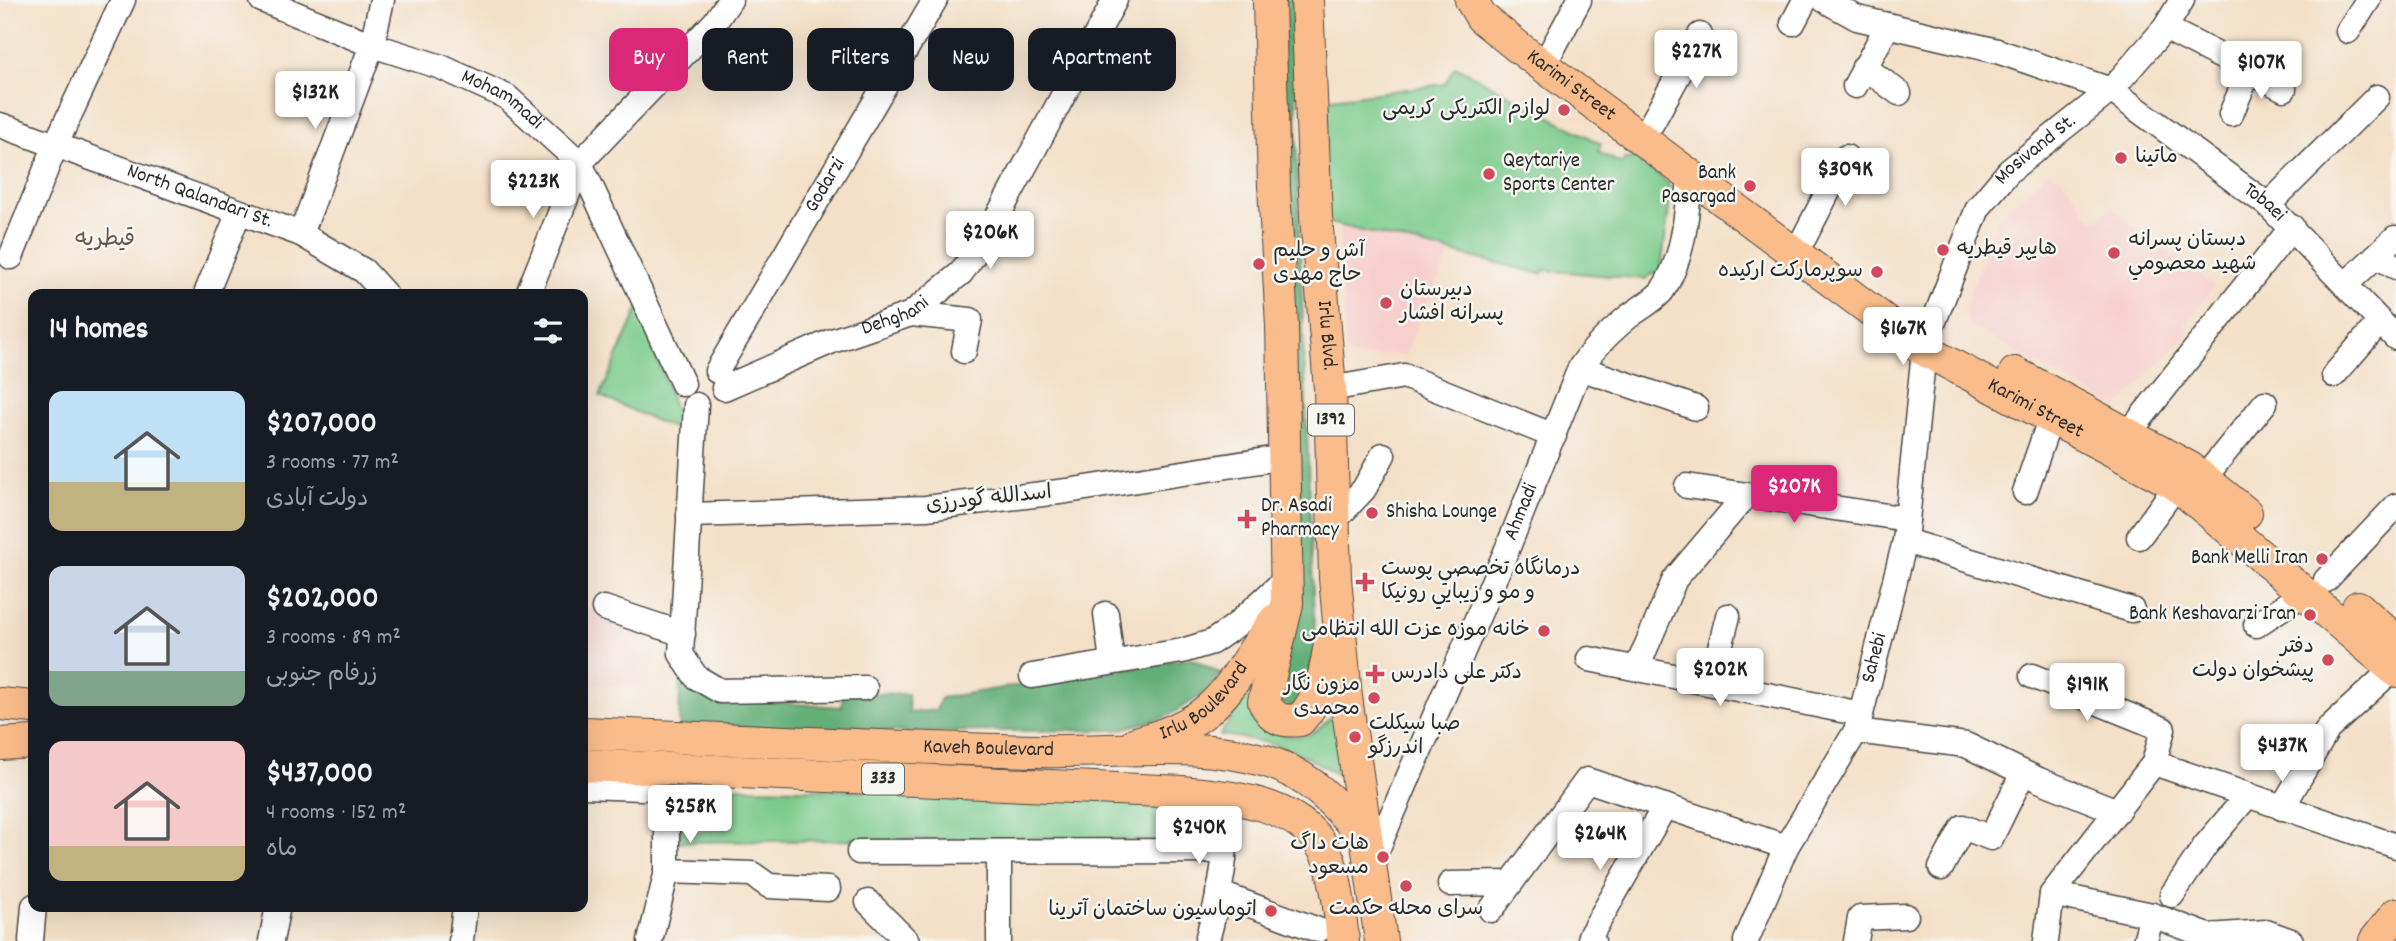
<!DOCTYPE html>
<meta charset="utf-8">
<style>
:root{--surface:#171b24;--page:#242831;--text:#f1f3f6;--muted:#9ea1a6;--accent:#db2777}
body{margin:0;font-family:Dekko,"Playpen Sans Arabic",sans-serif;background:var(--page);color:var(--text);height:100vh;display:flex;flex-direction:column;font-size:26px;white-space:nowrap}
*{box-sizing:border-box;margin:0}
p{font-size:23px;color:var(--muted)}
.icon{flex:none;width:38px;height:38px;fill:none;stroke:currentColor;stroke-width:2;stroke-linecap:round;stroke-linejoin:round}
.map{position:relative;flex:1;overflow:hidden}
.sheet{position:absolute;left:28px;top:289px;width:560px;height:623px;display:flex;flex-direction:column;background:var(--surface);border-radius:14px;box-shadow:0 7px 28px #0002}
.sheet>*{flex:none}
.top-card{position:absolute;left:609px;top:28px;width:665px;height:63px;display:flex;gap:14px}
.price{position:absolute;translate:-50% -60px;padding:0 16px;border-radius:7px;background:#fff;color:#222;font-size:23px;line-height:46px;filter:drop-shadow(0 2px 4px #0008)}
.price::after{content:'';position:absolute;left:50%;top:42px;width:21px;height:16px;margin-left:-10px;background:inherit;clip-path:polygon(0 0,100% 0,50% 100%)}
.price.active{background:var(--accent);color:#fff}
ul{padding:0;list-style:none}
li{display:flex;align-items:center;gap:21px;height:175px;padding:0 21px}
li span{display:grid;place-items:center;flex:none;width:196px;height:140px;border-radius:14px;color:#555}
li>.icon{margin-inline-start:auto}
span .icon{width:84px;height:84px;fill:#fffc;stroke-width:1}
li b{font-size:30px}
h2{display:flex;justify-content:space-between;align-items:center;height:84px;padding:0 21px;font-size:30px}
.chip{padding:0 24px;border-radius:14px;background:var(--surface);box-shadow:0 7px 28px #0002;font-size:24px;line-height:63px}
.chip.active{background:var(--accent);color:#fff}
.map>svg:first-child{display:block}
</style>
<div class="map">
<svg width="2396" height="941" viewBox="0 0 2396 941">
<rect width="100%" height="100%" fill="#f6f6f2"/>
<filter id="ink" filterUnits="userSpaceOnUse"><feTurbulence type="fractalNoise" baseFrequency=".0143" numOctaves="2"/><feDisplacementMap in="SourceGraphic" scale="14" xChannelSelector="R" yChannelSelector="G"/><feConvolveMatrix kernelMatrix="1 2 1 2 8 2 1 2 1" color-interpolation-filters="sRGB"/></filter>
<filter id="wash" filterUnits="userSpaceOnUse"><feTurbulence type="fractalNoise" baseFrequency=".00686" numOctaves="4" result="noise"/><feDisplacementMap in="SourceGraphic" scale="28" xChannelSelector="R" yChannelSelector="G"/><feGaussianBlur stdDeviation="1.57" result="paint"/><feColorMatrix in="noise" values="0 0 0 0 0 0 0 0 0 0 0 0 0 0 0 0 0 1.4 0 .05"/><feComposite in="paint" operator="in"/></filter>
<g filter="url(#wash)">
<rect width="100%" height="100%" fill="#f4e0c8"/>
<path fill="#f7d0cd" d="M2048,171L2063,179L2091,219H2098L2111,208L2215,286L2184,325L2191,330L2117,408L1970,326L1964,310L1997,219Z
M1339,225L1450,253L1405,355L1355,357L1346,353Z
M583,606L655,632L660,641L646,689L583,684Z"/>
<path fill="#7bcb8c" stroke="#537b5c" stroke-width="2" d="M1455,66L1601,144L1598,152L1622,164L1625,158L1630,160L1632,156L1668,183L1671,192L1661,269L1645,279L1543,270L1542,274L1325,222L1316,101L1445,84Z
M639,307L683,433L600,396Z
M1264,668L1277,733C1308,741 1314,735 1335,713L1344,779C1299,750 1273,741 1220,735Z
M676,783L751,788L1097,795L1183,801L1201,817L1206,842L1050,838L680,842Z"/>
<path fill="#64af78" stroke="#486d52" stroke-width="2" d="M1283,0H1295L1297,167L1315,643L1304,710L1280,703Z
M1190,658L1222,674L1199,697L1166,717L1118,730L909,732L679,726L680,684L724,699L842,707V693L908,694L909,713L936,710L941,698Z"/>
</g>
<g filter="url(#ink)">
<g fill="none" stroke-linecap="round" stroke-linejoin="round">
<defs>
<g id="minor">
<path id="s1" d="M262,0L372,45L441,67L507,97L580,163L683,384"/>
<path id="s2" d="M1824,0L1857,18L1997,51L2111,90L2268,205L2396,338"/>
<path d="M1793,23L1805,0"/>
<path d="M2165,28L2284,89"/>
<path d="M2348,31L2368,0"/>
<path d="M1552,50L1579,0"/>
<path d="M1864,67L1899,93"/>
<path d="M1855,86L1888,25"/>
<path d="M2231,114L2249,71"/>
<path d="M1652,123L1700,35"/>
<path id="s3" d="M0,125L301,234L364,271L385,294"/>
<path d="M2268,205L2377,97"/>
<path d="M301,234L372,45L382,0"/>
<path d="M1804,238L1846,157"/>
<path d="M2376,256L2395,238"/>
<path d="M11,257L56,144L123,0"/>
<path d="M2345,285L2376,256L2396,267"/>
<path d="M206,294L239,212"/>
<path d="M528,294L580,163L715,22L730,0"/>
<path d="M911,314L970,320L964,351"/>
<path id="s4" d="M1931,329L1978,208L2009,171L2111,90L2165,28L2182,0"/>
<path d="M1580,368L1696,408"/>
<path id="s5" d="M717,371L935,0"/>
<path d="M2334,375L2379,323"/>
<path id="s6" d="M724,388L832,341L911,314L961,273L987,236L1115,0"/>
<path d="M1330,389L1404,376L1554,436"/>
<path d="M696,405L681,654L696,677L720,691L865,688"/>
<path d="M2129,433L2292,227"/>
<path d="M2204,478L2265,403"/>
<path d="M1687,486L1907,519"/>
<path d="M2025,492L2051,417"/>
<path d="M689,515L926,508L1067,491L1285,457"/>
<path d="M1334,521L1364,489L1383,455"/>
<path d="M2139,537L2177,485"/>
<path d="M1905,541L2132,610"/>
<path d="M2326,580L2396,506"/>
<path d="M604,608L683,634"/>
<path d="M1106,614L1112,662"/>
<path d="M2256,625L2306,592"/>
<path d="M1589,659L1861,714"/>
<path d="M1637,668L1675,579L1746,495"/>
<path d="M1032,676L1182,651L1212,642L1235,626L1287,578"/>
<path d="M2032,676L2163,729L2154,763L2052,894L2046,941"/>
<path d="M1711,683L1728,616"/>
<path d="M1856,731L1966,745L2039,780L2117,811"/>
<path d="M2154,763L2396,846"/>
<path d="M583,786L643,788"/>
<path d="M1184,792C1194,799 1211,807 1218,818C1235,846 1214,911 1207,941"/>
<path d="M2282,808L2328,729L2394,668"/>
<path d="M859,852L1224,851"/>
<path d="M999,852V941"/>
<path id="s7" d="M1370,866L1508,547L1580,368C1593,348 1610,332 1628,317C1638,309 1654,301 1662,291C1684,259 1687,213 1690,177"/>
<path d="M1941,868L1963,827L1991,838L2023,773"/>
<path d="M667,871L752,874L769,886L828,889"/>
<path d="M1450,884L1509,883"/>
<path d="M1218,893L1318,930"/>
<path d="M2052,894L2152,915L2208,936L2266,932L2291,941"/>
<path d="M2172,895L2205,846L2248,795"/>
<path d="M868,902L907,941"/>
<path d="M1491,910L1587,780L1786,847"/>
<path d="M31,941L34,906"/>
<path d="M271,941L278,906"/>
<path d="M461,941L465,906"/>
<path d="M650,941L667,871V820"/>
<path d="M1593,941L1590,936L1665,806"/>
<path id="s8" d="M1746,941L1786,847L1856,731L1861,714L1905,541L1924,350"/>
<path d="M1856,941L1860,918L1906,916"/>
<path d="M2145,941L2152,915"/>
</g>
<g id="major">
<path d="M1269,0L1274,187L1282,325L1287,604L1264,702C1273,719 1281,722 1300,720C1321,697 1326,672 1330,642"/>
<path id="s9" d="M1307,0L1316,217L1330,389L1335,578L1346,697L1381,941"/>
<path id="s10" d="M1471,0L1481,17L1518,47L1924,350L2177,485L2396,671"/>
<path d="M2015,373L2190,468L2246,513"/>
<path d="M2358,607L2396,641"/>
<path d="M0,704L33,707"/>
<path id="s11" d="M583,733C735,739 887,748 1039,751C1113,753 1194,740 1266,761C1309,774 1337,805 1365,838"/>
<path id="s12" d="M1136,743C1224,720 1227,685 1275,620"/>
<path d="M0,744L33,742"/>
<path d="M583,765L1183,792C1234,797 1307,803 1329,860C1338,886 1340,915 1343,941"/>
<path d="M2375,941L2396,914"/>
</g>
</defs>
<use href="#minor" stroke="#494643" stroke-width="27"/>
<use href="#major" stroke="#494643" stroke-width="34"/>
<use href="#minor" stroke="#fff" stroke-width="24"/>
<use href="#major" stroke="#fabc8b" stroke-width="32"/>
</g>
</g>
<g fill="#d1495b" stroke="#f6f6f2" stroke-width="2.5">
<circle cx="1564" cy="110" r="7"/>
<circle cx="2121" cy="158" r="7"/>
<circle cx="1489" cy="174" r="7"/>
<circle cx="1750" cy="186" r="7"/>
<circle cx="1943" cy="250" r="7"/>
<circle cx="2114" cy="253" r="7"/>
<circle cx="1259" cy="264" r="7"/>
<circle cx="1877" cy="272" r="7"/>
<circle cx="1386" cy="303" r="7"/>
<circle cx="1372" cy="513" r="7"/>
<path d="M1243.5 508.5h7v7h7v7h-7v7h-7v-7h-7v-7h7z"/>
<circle cx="2322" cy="559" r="7"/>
<path d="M1361.5 571.5h7v7h7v7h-7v7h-7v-7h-7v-7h7z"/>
<circle cx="2310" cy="615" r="7"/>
<circle cx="1544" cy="631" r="7"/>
<circle cx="2328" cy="660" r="7"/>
<path d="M1371.5 663.5h7v7h7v7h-7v7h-7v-7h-7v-7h7z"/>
<circle cx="1374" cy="698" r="7"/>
<circle cx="1355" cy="737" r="7"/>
<circle cx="1383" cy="857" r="7"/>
<circle cx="1406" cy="886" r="7"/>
<circle cx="1271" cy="911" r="7"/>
</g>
<g text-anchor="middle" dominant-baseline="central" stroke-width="5" stroke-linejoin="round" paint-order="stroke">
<g fill="#f6f6f2" stroke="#686867" stroke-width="2">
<rect x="1308" y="404.5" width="46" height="31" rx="5"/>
<rect x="862" y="763.5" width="42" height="31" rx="5"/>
</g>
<g font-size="19" font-weight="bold" fill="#2b2b2b">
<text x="1331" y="420">1392</text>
<text x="883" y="779">333</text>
</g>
<g font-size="21" fill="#2b2b2b" stroke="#f6f6f2">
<text stroke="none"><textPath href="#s10" startOffset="133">Karimi Street</textPath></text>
<text stroke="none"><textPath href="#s1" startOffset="261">Mohammadi</textPath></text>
<text stroke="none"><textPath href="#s4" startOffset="212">Mosivand St.</textPath></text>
<text stroke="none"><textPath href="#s5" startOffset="215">Godarzi</textPath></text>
<text stroke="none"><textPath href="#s3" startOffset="212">North Qalandari St.</textPath></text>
<text stroke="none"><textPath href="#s2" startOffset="492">Tobaei</textPath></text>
<text stroke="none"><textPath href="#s6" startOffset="186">Dehghani</textPath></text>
<text stroke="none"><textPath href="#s9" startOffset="336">Irlu Blvd.</textPath></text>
<text stroke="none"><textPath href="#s10" startOffset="700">Karimi Street</textPath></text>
<text transform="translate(989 500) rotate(-6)">اسدالله گودرزی</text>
<text stroke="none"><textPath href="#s7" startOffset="385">Ahmadi</textPath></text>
<text stroke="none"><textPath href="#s8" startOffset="313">Sahebi</textPath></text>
<text stroke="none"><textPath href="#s12" startOffset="82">Irlu Boulevard</textPath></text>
<text stroke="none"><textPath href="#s11" startOffset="406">Kaveh Boulevard</textPath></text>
</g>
<g font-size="21" fill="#2b2b2b" stroke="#f6f6f2" text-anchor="start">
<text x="1550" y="110" text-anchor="end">لوازم الکتریکی کریمی</text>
<text x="2135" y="158">ماتینا</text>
<text x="1503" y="162">Qeytariye<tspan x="1503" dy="24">Sports Center</tspan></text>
<text x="1736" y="174" text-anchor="end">Bank<tspan x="1736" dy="24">Pasargad</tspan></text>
<text x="2128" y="241">دبستان پسرانه<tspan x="2128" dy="24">شهيد معصومي</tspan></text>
<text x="1957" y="250">هایپر قیطریه</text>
<text x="1273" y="252">آش و حلیم<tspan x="1273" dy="24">حاج مهدی</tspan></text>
<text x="1863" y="272" text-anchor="end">سوپرمارکت ارکیده</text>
<text x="1400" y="291">دبیرستان<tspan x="1400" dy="24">پسرانه افشار</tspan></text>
<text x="1261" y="507">Dr. Asadi<tspan x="1261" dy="24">Pharmacy</tspan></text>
<text x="1386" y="513">Shisha Lounge</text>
<text x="2308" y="559" text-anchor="end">Bank Melli Iran</text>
<text x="1381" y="570">درمانگاه تخصصي پوست<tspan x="1381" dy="24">و مو و زيبايي رونيكا</tspan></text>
<text x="2296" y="615" text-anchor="end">Bank Keshavarzi Iran</text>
<text x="1530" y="631" text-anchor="end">خانه موزه عزت الله انتظامی</text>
<text x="2314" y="648" text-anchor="end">دفتر<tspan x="2314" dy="24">پیشخوان دولت</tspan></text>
<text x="1391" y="674">دکتر علی دادرس</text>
<text x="1360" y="686" text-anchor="end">مزون نگار<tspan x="1360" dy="24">محمدی</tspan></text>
<text x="1369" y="725">صبا سیکلت<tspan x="1369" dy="24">اندرزگو</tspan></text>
<text x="1369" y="845" text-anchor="end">هات داگ<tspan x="1369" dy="24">مسعود</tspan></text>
<text x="1406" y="910" text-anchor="middle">سرای محله حکمت</text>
<text x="1257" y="911" text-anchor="end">اتوماسیون ساختمان آترینا</text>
</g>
<g font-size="23" fill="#6e5247" stroke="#f6f6f2">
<text x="105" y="240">قیطریه</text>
</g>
</g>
</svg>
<b class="price" style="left:1696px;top:90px">$227K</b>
<b class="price" style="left:2261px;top:101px">$107K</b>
<b class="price" style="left:315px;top:131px">$132K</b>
<b class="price" style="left:1845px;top:208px">$309K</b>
<b class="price" style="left:533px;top:220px">$223K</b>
<b class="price" style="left:990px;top:271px">$206K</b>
<b class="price" style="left:1903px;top:367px">$167K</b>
<b class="price active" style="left:1794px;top:525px">$207K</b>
<b class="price" style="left:1720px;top:708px">$202K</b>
<b class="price" style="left:2087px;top:723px">$191K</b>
<b class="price" style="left:2282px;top:784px">$437K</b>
<b class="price" style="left:690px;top:845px">$258K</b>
<b class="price" style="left:1199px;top:866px">$240K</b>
<b class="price" style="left:1600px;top:872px">$264K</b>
<div class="top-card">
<a class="chip active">Buy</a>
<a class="chip">Rent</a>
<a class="chip">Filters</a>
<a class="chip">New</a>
<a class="chip">Apartment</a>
</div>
<section class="sheet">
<h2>14 homes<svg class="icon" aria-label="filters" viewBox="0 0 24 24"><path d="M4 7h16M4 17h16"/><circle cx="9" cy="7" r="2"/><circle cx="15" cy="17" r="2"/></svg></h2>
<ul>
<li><span style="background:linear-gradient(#bfe0f5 65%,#c2b280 0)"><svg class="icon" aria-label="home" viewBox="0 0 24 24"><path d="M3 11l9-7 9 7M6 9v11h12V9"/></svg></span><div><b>$207,000</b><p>3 rooms · 77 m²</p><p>دولت آبادی</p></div></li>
<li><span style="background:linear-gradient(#c9d6e8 75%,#7fa58c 0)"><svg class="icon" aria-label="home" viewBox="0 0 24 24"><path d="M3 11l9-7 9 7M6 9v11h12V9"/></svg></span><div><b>$202,000</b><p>3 rooms · 89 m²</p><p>زرفام جنوبی</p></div></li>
<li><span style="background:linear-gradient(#f6c9c9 75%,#c2b280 0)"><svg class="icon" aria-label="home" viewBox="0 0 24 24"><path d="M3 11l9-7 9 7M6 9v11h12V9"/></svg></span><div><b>$437,000</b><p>4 rooms · 152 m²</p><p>ماه</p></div></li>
</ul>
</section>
</div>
